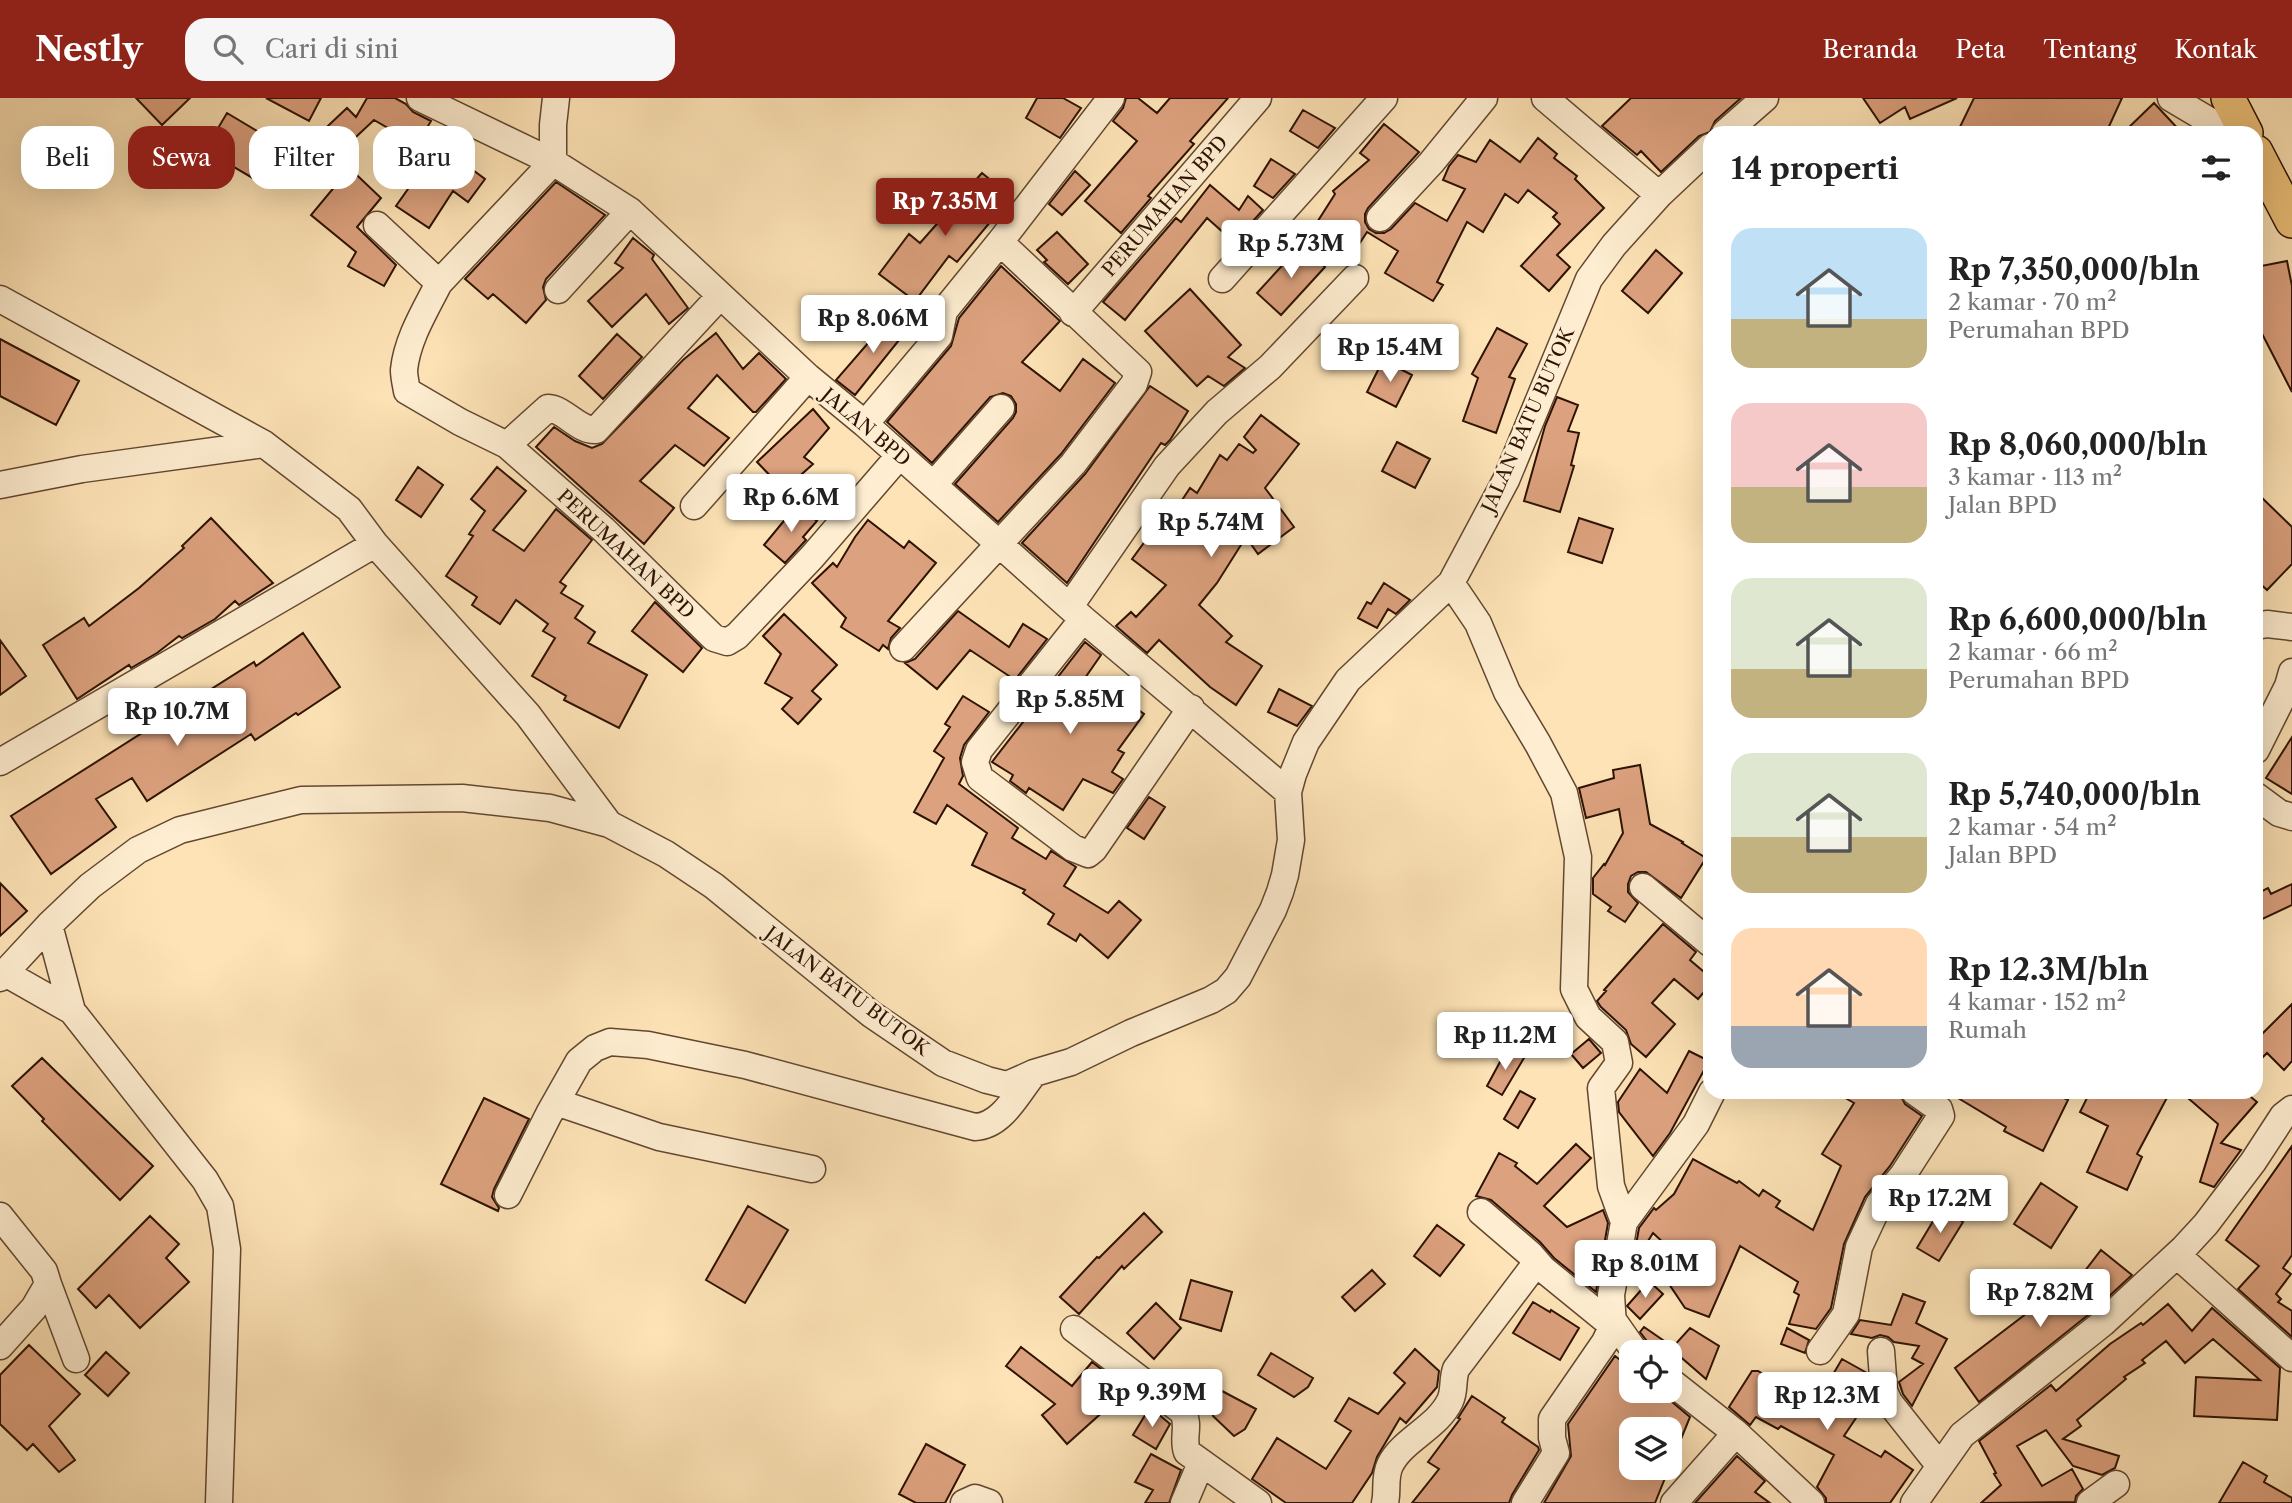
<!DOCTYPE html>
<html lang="id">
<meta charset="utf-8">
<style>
:root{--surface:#fff;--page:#f6f6f6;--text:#222;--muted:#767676;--accent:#8f2418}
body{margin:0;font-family:"Libre Caslon Text",serif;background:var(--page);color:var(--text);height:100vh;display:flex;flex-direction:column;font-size:26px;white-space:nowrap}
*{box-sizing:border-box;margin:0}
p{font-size:23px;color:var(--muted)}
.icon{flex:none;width:38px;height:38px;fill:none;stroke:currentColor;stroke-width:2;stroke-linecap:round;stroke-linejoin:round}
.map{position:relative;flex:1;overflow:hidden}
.details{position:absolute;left:1703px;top:28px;width:560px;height:973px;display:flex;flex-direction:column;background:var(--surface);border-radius:21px;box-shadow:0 7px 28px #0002}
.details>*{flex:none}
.guide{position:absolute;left:21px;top:28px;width:665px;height:63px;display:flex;gap:14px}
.controls{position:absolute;left:1619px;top:1242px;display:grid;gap:14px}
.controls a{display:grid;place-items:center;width:63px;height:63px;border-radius:14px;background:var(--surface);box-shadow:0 7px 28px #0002;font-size:35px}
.price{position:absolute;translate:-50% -60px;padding:0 16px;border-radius:7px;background:#fff;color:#222;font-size:23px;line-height:46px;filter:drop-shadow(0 2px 4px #0008)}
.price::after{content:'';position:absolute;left:50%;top:42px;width:21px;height:16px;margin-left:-10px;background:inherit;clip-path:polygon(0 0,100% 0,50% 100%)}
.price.on{background:var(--accent);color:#fff}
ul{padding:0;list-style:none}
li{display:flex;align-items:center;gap:21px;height:175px;padding:0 28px}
li span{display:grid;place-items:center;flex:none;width:196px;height:140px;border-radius:21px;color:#555}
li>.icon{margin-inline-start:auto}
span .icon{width:84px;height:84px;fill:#fffc;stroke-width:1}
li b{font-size:30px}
h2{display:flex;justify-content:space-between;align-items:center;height:84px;padding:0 28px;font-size:30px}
.chip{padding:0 24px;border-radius:21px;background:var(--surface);box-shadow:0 7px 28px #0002;font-size:24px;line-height:63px}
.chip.on{background:var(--accent);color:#fff}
header{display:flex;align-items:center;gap:42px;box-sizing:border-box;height:98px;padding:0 35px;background:var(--accent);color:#fff}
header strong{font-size:33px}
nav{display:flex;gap:38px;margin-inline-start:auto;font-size:24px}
.search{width:490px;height:63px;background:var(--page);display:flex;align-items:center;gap:18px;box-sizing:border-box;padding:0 24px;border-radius:21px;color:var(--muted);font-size:26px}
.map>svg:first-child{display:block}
</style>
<header>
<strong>Nestly</strong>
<div class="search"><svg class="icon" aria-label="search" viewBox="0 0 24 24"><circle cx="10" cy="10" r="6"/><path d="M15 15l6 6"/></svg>Cari di sini</div>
<nav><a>Beranda</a><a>Peta</a><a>Tentang</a><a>Kontak</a></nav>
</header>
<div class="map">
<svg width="2292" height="1405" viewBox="0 0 2292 1405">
<rect width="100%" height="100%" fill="#fde3b6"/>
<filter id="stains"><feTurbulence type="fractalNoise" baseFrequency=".00286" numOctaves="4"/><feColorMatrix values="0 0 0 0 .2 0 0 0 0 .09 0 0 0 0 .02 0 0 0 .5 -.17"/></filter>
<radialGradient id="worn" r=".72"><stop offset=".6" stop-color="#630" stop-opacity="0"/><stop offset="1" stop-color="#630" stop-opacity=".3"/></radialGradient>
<path fill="#dca17e" stroke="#2e1304" stroke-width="2" d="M136,0H190L162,27Z
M266,0H321L309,23Z
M367,0H395L406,6L413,14L431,23L417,47L374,22L326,67L311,51V44L347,10L356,19Z
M1037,0H1063L1081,10L1060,40L1026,20Z
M1126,0H1138L1157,15L1170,0H1228L1190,43L1194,46L1148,98L1151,100L1121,135L1085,103L1137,43L1113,23L1123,10Z
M1631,0H1741L1715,23L1710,34L1699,38L1661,74L1641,53L1637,57L1602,28Z
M1863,0H1957L1910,21L1905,9L1880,25Z
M1974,0H2122L2106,35H1957Z
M2154,5L2182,35H2123Z
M1303,12L1335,30L1318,50L1290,33Z
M227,15L277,45L256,82L205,52Z
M1384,26L1419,54L1368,110L1365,116V124L1369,131L1376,135H1384L1391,131L1415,105L1447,123L1465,91L1443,82L1449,68L1458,57L1476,64L1490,42L1520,64L1538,40L1557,56L1554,60L1577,78L1575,81L1604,110L1557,157L1570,169L1549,193L1521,168L1560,126L1553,119L1557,115L1528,92L1518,105L1505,96L1483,134L1467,124L1437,184L1443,187L1433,203L1385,175L1398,153L1367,134L1356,151L1316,126L1335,96L1333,93L1369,62L1360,55Z
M439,47L485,81L468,104L453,93L429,130L396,108Z
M1271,61L1295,76L1273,100L1254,88Z
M341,62L381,100L357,129L396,167L384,188L348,168L356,154L311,117L336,87L326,78Z
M1075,73L1090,87L1062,117L1049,106Z
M982,75L1011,99L957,164L949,158L915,203L879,176L909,136L920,145Z
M556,84L605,117L546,181L543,189L546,202L526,225L493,196L488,201L465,181Z
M1210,87L1239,112L1248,98L1263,112L1234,144L1207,120L1125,222L1103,204L1176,120L1181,124Z
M1057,134L1088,166L1068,186L1044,164L1047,162L1037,152Z
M633,140L654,157L652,161L688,210L669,226L646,196L612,229L588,203L623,170L615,165Z
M1301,147L1325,169L1281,217L1257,195Z
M1656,152L1682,175L1648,215L1622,193Z
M2287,163L2292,188V294L2256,224V169Z
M1001,168L1060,223L1022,264L1060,293L1083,261L1115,285L1061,356L998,424L955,386L1013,320L1016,314V306L1011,298L1003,295L990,299L932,365L887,324L951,248L959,220Z
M1190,191L1241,247L1228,259L1245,270L1224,288L1208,278L1197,288L1145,233Z
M899,215L912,226L855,297L836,282L875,237L878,239Z
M1497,230L1527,246L1509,279L1515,281L1496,335L1463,323L1478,280L1472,276Z
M716,235L743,271L759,255L786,281L756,314H753L717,277L688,310L729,340L704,368L675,347L640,383L674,410L644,446L536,349L554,329L575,343L592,350L602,346L683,262Z
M617,236L642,259L603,301L579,278Z
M0,241L79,283L56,327L0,298Z
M1383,262L1412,277L1396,309L1367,294Z
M1150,288L1188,313L1170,342L1165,347L1161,345L1067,485L1022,445L1085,376Z
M1557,299L1578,307L1568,333L1579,335L1571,367L1574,368L1560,414L1524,403L1545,328Z
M813,311L829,330L804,359L813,366L784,392L757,364Z
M1261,317L1299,346L1265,390L1294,429L1258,456L1246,439L1217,485L1199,507L1232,538L1226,544L1262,568L1236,607L1210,589L1159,542L1147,555L1116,528L1131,514L1136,519L1166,487L1132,461L1168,412L1173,416L1190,390L1197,395L1220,357L1227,362L1239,346L1253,355L1256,352L1244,339Z
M1397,344L1430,361L1415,390L1382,373Z
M418,369L443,387L421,419L396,402Z
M497,369L526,393L493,432L524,453L556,411L592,442L560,484L566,488L561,495L583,508L575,520L595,534L588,545L647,577L619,630L564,602L566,598L532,578L555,540L543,533L548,526L516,502L500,526L472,507L477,499L446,478L473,438L469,436L485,413L471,401Z
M2256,394L2292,429V466L2267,492L2256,482Z
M797,407L817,423L803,439L806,442L785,465L764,447Z
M211,420L273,485L239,507L235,503L215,521L182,540L179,538L157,555L131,570L129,567L77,601L43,547L84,520L89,528L139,490L184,450L182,448Z
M1579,420L1613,431L1602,465L1568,454Z
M868,422L904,450L909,443L936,465L888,523L900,530L891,540L888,551L883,547L879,553L841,529L846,520L812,485L833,465L837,469L855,439Z
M1384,485L1410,502L1396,516L1388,511L1377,530L1358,520L1367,504L1371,506Z
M655,504L702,550L683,574L632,533Z
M958,513L1009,549L1023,526L1047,541L1015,582L970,552L937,591L905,565L915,561Z
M784,516L837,567L812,593L821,601L798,626L782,611L792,600L765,585L781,556L763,538Z
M303,535L340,589L298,617L296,615L255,642L251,636L147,703L132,680L96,701L116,729L51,776L11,718L254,564L256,568Z
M0,542L26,578L0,597Z
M1085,544L1101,557L1085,580L1119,603L1121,599L1144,616L1118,652L1124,655L1112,674L1123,681L1113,695L1083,681L1063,712L1029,690L1026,695L1010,683L1013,677L992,664Z
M1279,591L1312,608L1297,628L1268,614Z
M963,598L989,614L964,647L960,660L963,678L959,686L1018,730L1012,740L1046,761L1051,753L1076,769L1064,788L1108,815L1119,803L1141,822L1108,860L1080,836L1076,843L1048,826L1054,816L1023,795L1025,792L972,767L987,735L947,707L936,726L914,714L944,660L934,653L950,629L945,626Z
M2292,639V696L2266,680Z
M1640,667L1650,726L1683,744L1682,745L1706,760L1681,800L1646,774H1638L1631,778L1628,786V794L1638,805L1625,824L1608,813L1611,809L1593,796V780L1604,766L1605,767L1623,735L1619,711L1586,720L1579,690L1614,680L1613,672Z
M1149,699L1165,709L1144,741L1127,730Z
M0,785L27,813L0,838Z
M2292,786V807L2256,824V796L2268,790L2271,796Z
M1663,826L1696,854L1690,862L1710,879V887L1698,901L1674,881L1652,905L1675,926L1646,959L1631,946L1626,932L1601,909L1597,903L1606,893L1604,892Z
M2292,906V963L2284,972L2267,955L2256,966V942Z
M1589,941L1601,955L1583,970L1571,956Z
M1507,951L1524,960L1502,997L1487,988Z
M1689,953L1709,963L1670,1035L1653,1058L1619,1014L1618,1004L1640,971L1667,995Z
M42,960L153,1068L120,1102L42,1023L44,1021L12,988Z
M1520,993L1535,1001L1518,1030L1504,1021Z
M1835,994H1899L1905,1006L1922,1018L1890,1068L1865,1099L1844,1146L1831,1210L1816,1231L1789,1226L1799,1197L1794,1194L1798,1184L1740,1148L1709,1219L1685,1210L1669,1186L1692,1171L1653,1135L1632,1169L1639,1130L1654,1110L1656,1112L1674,1096L1693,1061L1737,1085L1739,1083L1759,1098L1763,1092L1780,1103L1776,1109L1813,1132L1841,1068L1822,1056L1854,1005Z
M1942,994H2052L2068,1002L2043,1053L2004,1033L2006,1029L1948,994L1946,997Z
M2090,994H2170L2137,1056L2142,1059L2127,1092L2087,1074L2108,1028L2080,1014Z
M2181,994H2245L2257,1004L2221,1045L2241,1052L2214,1089L2200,1084L2218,1026Z
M484,1000L529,1021L494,1091L492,1099L499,1110L498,1113L441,1086Z
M1576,1046L1591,1060L1544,1108L1567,1129L1603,1112L1608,1125L1596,1194L1554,1160L1540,1144L1491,1102L1476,1098L1499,1055L1517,1065L1515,1068L1537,1086Z
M2292,1048V1157L2283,1170L2291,1176L2276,1196L2281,1201L2278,1204L2292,1213V1239L2238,1191L2259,1168L2226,1142Z
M2041,1085L2077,1109L2051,1150L2014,1126Z
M748,1108L788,1132L745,1205L706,1182Z
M1941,1110L1963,1124L1939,1163L1917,1150Z
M1144,1115L1162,1134L1124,1171L1122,1168L1079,1216L1060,1199L1097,1159L1099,1160Z
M150,1118L179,1146L166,1160L189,1184L140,1230L109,1197L96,1210L78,1191Z
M1437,1127L1464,1147L1440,1178L1414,1158Z
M2101,1152L2132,1177L2093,1213L1979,1304L1955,1270L2048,1199L2056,1210L2088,1184L2081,1178Z
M1372,1172L1385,1186L1355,1213L1342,1199Z
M1191,1182L1232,1194L1221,1233L1180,1221Z
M1649,1183L1663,1196L1640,1221L1627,1208Z
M1903,1196L1925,1204L1916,1225L1947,1241L1912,1308L1903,1296L1899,1284L1923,1266L1912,1260L1919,1248L1894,1244L1888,1239L1880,1237L1872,1240L1851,1236L1860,1222L1891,1227Z
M1533,1204L1550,1214L1551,1212L1579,1230L1560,1262L1513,1235Z
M1156,1205L1181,1230L1154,1261L1127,1235Z
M2168,1206L2192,1233L2212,1210L2280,1270L2277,1322L2194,1318L2196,1279L2260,1282L2213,1241L2185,1265L2166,1243L2142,1262L2145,1265L2124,1279L2126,1281L2077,1322L2081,1328L2063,1341L2119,1358L2115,1370L2102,1377L2073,1368L2046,1332L2017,1348L2042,1388L2072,1371L2083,1391L2076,1398L2075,1404L1981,1405L2001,1387L1994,1376L1996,1375L1979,1343L2051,1287L2056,1293L2110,1246L2141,1225L2143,1227Z
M1644,1229L1673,1249L1690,1230L1719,1248L1706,1281L1676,1255H1652L1649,1246L1640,1234Z
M1787,1230L1809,1242L1805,1255L1781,1246Z
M29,1247L80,1296L49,1328L75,1362L59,1374L33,1346L27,1352L0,1326V1277Z
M1021,1249L1072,1288L1092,1264L1128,1292L1118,1304L1116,1302L1067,1346L1042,1317L1055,1306L1006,1268Z
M1415,1251L1439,1273L1437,1289L1406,1325L1400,1320L1377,1359L1372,1375L1352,1405H1286L1252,1381L1277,1340L1326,1371L1351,1333L1335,1323L1349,1300L1378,1316L1405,1285L1394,1275Z
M106,1254L129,1275L108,1298L85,1277Z
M1271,1255L1313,1280L1308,1289L1294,1299L1258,1277Z
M1615,1258L1631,1270V1293H1659L1690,1319L1670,1368V1332H1631V1370H1669L1655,1405H1544L1571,1358L1568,1326Z
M1842,1261L1867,1275L1868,1294L1857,1315L1858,1317L1844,1338L1881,1359L1885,1353L1913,1372L1890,1405H1826V1400L1817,1389L1834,1357L1781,1328L1778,1331L1756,1319L1750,1327L1729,1309L1752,1273H1758L1780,1286L1781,1283L1818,1302Z
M1222,1293L1256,1311L1245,1331L1234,1338L1213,1318L1212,1312Z
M1472,1298L1505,1320L1502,1324L1538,1349L1539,1352L1512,1397L1509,1405H1412L1439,1371L1428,1364L1460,1321L1458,1320Z
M1150,1309L1170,1326L1156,1351L1133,1337Z
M926,1346L965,1367L945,1405H916L899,1396Z
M1151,1356L1181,1372L1169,1405H1145L1153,1392L1135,1384Z
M1737,1358L1765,1383L1755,1394L1770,1405H1695Z
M2243,1364L2267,1378L2264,1384L2292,1400V1405H2219Z"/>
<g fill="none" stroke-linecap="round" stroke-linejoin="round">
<defs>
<path id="minor" d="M420,0L553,64L630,113L808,279L865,326L1083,521L1288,694
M1545,0L1659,97
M2171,0L2230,35
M1725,35L1765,0
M1380,120L1431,65L1484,0
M377,127L439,185L553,64V27L556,0
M1222,181L1384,0
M439,185C426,211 407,241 404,272C404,279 406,287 407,293L460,324L507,347L604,432L714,540L727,544L737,538L812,459L900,357
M558,192L630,113
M0,201L264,346L349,411L375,446L528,617L609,726
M1073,215L1258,0
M865,326L939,238L944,213L1000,144L1111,0
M507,347L548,310C565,311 578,333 596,332L720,198
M934,386L1001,310
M0,387L82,371L264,346
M694,408L808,279
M1451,485L1478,525L1507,594L1538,646L1564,695L1578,759L1574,891L1588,919L1615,944L1619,965L1601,990L1611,1088L1624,1124
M1070,508L1167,368L1217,314L1270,269L1355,180
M1083,521L979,652L975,664L980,680L1073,750L1088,756L1094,751L1191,610
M2256,528L2267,526L2292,529
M903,550L1073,366L1134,286L1138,274L1000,144
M2256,652L2288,588L2292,574
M0,664L375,446
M2256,698L2279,715L2292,719
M1643,789L1710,845
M49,827L72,913L205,1082L220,1108L227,1151L219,1405
M5,875L72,913
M0,880L49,827L90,788L138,752L180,732L301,702L462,700L550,710L583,719L609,726L666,756L714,788L871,916L943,965L987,982L1007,987L1034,975L1071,964L1131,935L1211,902L1226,893L1238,879L1273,812L1280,794L1285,777L1291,742L1288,694L1293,676L1306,644L1348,582L1451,485L1506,382L1589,181L1614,147L1659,97L1710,49
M556,1004L659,1039L812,1071
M508,1097L549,1016L579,963L595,950L610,944L648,947L745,967L975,1029C1001,1028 1016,998 1031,979
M1481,1114L1530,1156L1543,1171L1613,1228
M0,1118L44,1173L48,1186L34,1210L0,1248
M2177,1157L2292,1260
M48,1186L76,1261
M1613,1227L1615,1225L1636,1255
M1074,1231L1183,1314C1190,1328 1182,1340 1187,1354L1258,1405
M1820,1253L1846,1216L1859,1149L1879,1106L1903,1077L1941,1018L1939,1011L1915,994
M1881,1253L1884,1293L1889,1304L1939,1367
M1670,1283L1736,1335L1811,1405
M964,1405L975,1400L989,1405
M1184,1405L1201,1365
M1385,1405C1388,1392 1384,1380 1390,1367C1403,1341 1437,1330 1450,1303C1455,1293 1452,1282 1456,1271L1537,1164
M1525,1405L1556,1355L1552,1340V1321L1605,1244L1613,1227L1611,1197L1624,1124L1696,1026L1712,994
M1674,1405L1736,1335
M1914,1405L1962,1337L2103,1225L2183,1151L2206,1126L2253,1064L2283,1018L2292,1011
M2090,1405L2116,1386"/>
<path id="major" d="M2228,0L2246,35
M2256,54L2292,123"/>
</defs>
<use href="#minor" stroke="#624730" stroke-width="29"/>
<use href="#major" stroke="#2e1304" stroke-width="36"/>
<use href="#minor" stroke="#feedd0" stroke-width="26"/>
<use href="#major" stroke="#eec27b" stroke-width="33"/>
</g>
<g text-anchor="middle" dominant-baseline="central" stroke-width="5" stroke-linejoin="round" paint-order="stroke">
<g font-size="19" fill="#2e1304" stroke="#feedd0">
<text transform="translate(1165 108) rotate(-49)">PERUMAHAN BPD</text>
<text transform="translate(1528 322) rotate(-66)">JALAN BATU BUTOK</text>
<text transform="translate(866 329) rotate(40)">JALAN BPD</text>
<text transform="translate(626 456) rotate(43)">PERUMAHAN BPD</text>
<text transform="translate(847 893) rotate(37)">JALAN BATU BUTOK</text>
</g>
</g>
<rect width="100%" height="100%" filter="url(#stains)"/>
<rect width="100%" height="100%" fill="url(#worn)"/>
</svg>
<div class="controls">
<a><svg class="icon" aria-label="locate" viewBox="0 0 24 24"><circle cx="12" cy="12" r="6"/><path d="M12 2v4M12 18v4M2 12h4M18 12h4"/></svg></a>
<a><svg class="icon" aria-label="layers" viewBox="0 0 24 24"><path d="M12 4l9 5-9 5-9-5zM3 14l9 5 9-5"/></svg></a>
</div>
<b class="price on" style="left:945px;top:140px">Rp 7.35M</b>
<b class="price" style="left:1291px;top:182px">Rp 5.73M</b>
<b class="price" style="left:873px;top:257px">Rp 8.06M</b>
<b class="price" style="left:1390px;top:286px">Rp 15.4M</b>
<b class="price" style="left:791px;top:436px">Rp 6.6M</b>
<b class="price" style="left:1211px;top:461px">Rp 5.74M</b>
<b class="price" style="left:1070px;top:638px">Rp 5.85M</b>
<b class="price" style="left:177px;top:650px">Rp 10.7M</b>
<b class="price" style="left:1505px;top:974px">Rp 11.2M</b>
<b class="price" style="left:1940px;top:1137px">Rp 17.2M</b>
<b class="price" style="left:1645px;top:1202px">Rp 8.01M</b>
<b class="price" style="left:2040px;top:1231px">Rp 7.82M</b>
<b class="price" style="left:1152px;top:1331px">Rp 9.39M</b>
<b class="price" style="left:1827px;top:1334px">Rp 12.3M</b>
<div class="guide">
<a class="chip">Beli</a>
<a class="chip on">Sewa</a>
<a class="chip">Filter</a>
<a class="chip">Baru</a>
</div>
<section class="details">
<h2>14 properti<svg class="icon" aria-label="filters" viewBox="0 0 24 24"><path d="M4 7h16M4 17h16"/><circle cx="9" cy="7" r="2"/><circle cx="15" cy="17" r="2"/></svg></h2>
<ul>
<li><span style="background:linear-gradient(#bfe0f5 65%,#c2b280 0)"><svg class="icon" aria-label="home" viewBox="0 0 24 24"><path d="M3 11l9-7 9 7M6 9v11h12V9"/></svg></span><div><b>Rp 7,350,000/bln</b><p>2 kamar · 70 m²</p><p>Perumahan BPD</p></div></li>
<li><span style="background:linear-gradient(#f6c9c9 60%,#c2b280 0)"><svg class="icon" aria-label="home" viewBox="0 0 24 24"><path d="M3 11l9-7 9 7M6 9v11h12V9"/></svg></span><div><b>Rp 8,060,000/bln</b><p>3 kamar · 113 m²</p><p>Jalan BPD</p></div></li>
<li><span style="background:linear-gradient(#dfe7d0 65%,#c2b280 0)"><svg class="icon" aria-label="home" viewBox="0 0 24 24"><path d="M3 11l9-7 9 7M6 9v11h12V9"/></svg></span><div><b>Rp 6,600,000/bln</b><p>2 kamar · 66 m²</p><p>Perumahan BPD</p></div></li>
<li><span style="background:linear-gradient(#dfe7d0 60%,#c2b280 0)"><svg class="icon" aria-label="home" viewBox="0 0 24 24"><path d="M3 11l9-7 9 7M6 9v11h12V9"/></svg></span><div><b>Rp 5,740,000/bln</b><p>2 kamar · 54 m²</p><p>Jalan BPD</p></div></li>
<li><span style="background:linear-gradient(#ffd9b3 70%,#9aa5b1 0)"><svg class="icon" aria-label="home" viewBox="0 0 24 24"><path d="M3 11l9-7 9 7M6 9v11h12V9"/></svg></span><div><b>Rp 12.3M/bln</b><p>4 kamar · 152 m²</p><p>Rumah</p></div></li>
</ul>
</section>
</div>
